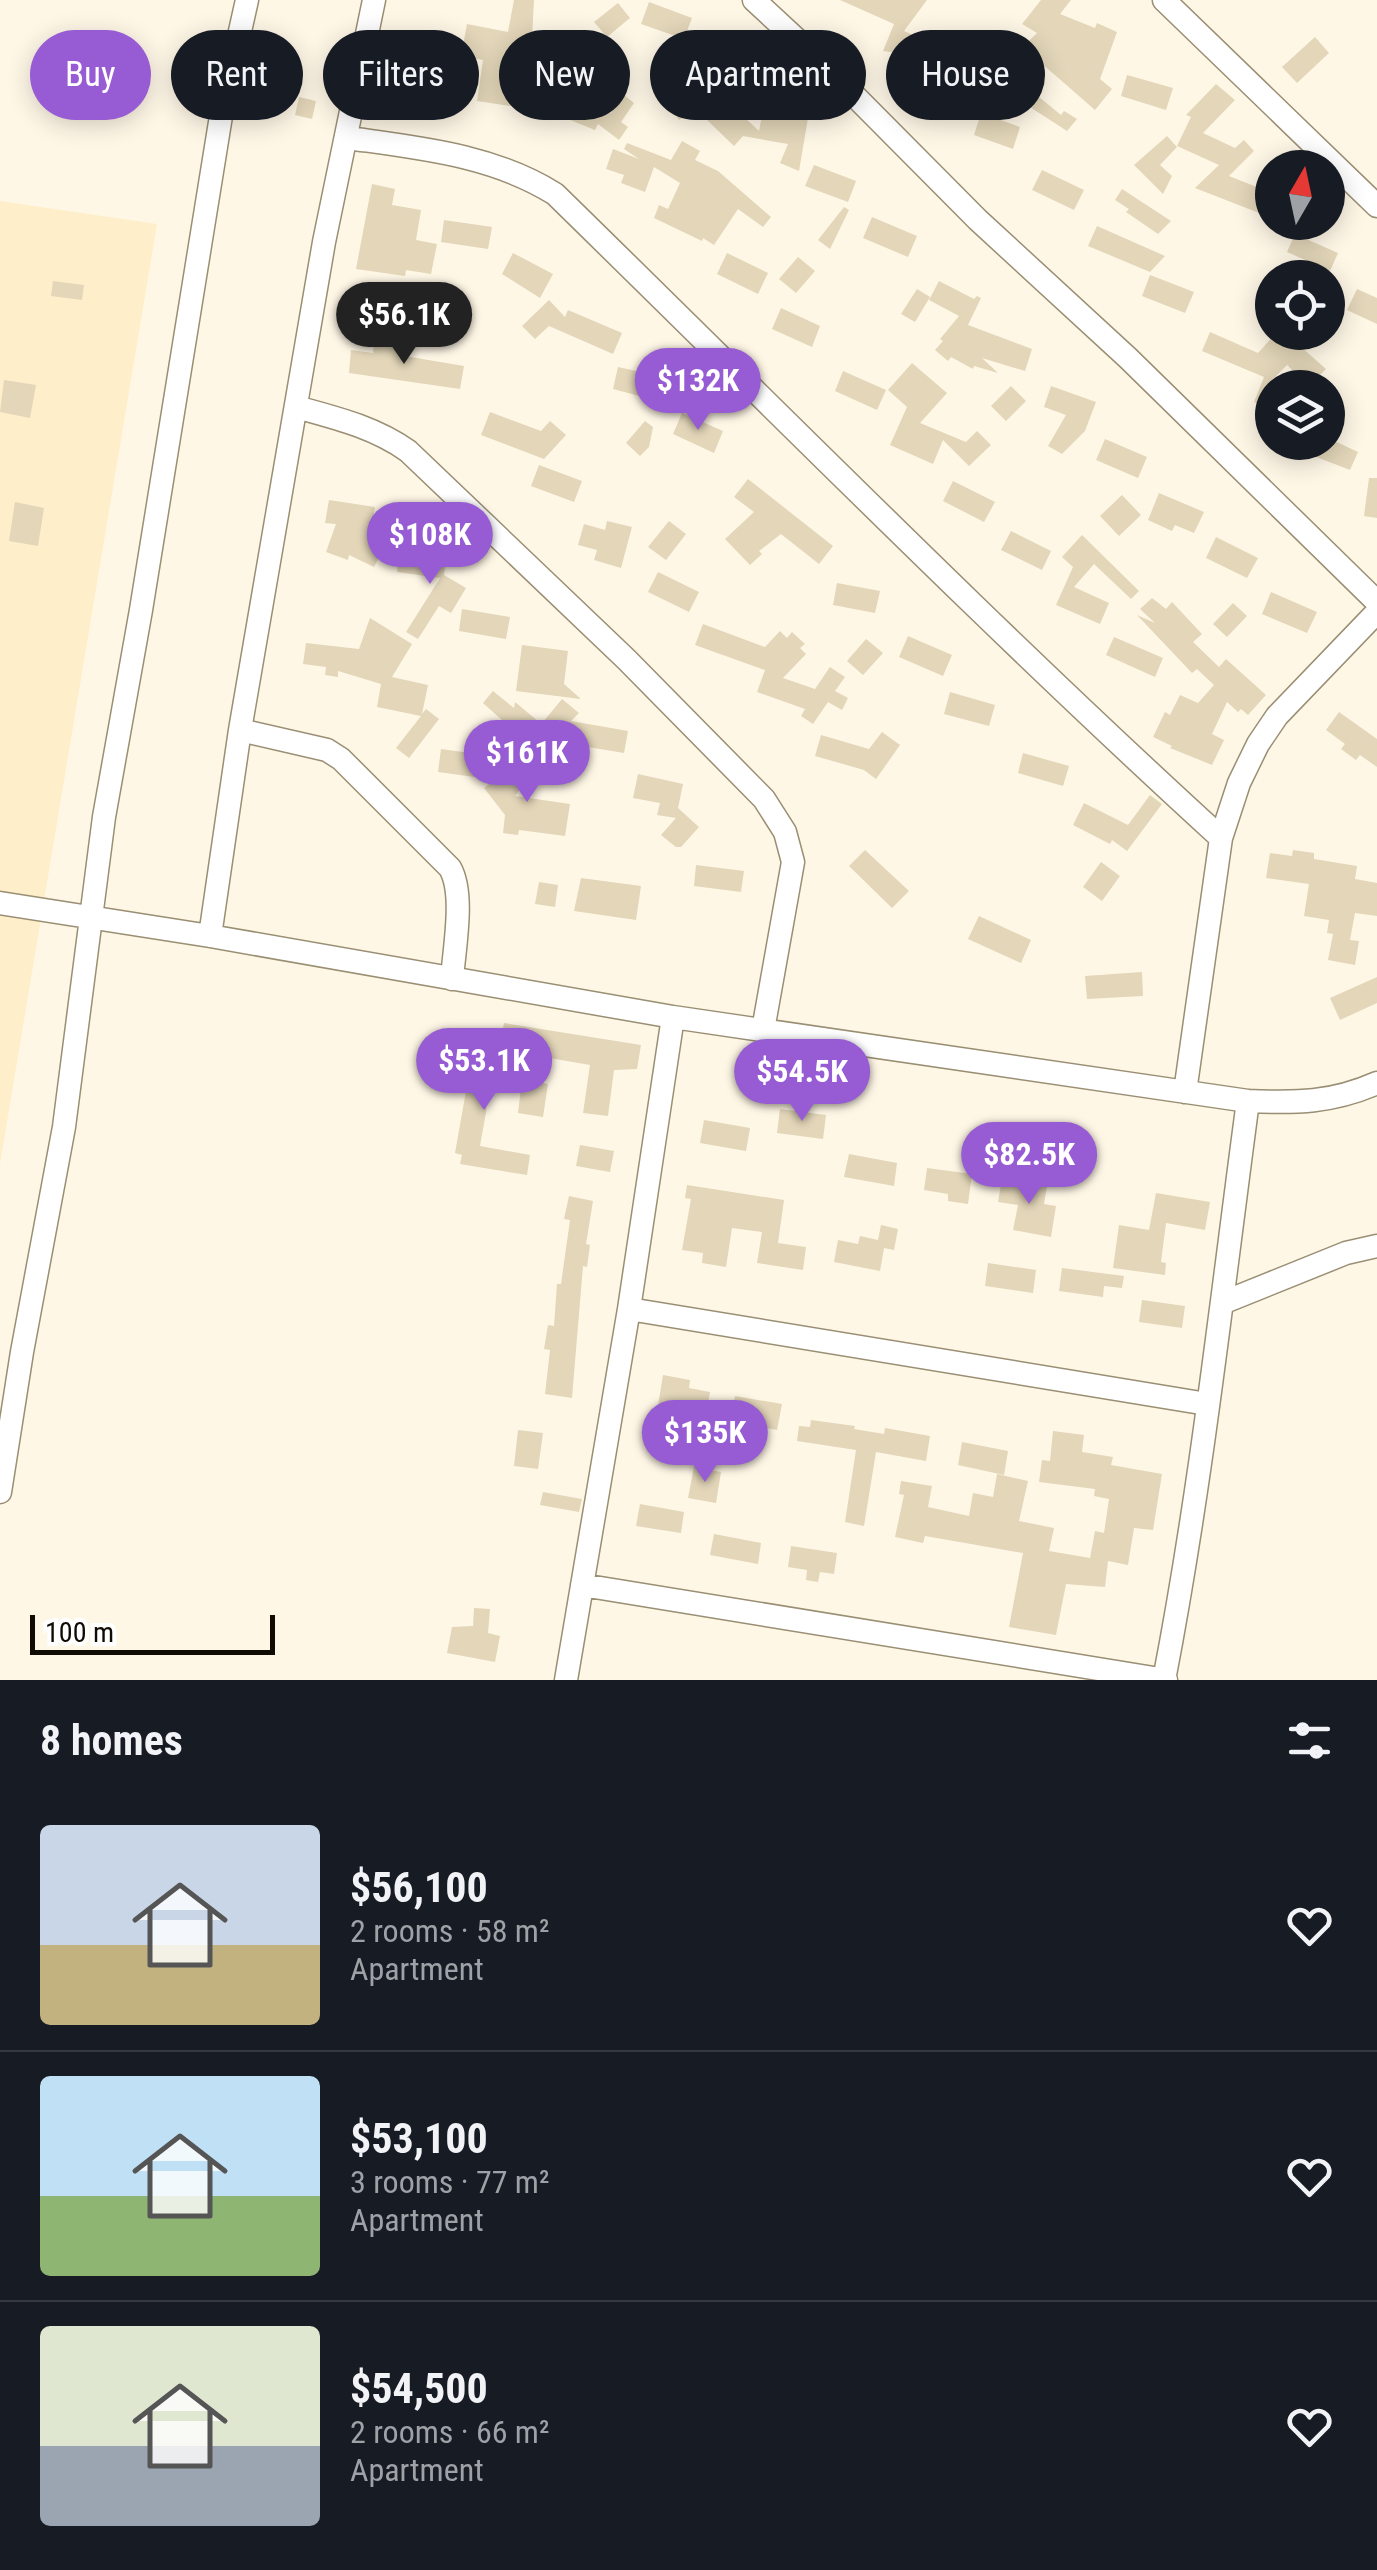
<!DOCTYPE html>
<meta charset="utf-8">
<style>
:root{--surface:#171b24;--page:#242831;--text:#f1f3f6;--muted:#9ea1a6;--line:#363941;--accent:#975cd4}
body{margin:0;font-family:"Roboto Condensed",sans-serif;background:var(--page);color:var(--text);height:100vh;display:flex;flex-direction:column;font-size:38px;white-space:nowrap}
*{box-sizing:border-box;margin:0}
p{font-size:32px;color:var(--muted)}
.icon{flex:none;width:55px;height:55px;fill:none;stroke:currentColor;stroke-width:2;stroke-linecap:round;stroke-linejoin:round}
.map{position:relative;height:1680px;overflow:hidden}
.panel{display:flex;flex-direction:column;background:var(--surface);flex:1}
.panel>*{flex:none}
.guide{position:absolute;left:30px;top:30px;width:1318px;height:90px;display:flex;gap:20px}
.needle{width:65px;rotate:9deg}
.fabs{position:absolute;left:1255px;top:150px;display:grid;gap:20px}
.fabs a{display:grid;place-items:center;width:90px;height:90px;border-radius:50%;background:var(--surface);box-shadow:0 5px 25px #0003;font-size:50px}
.scale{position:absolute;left:30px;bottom:25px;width:245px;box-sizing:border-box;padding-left:10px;border:5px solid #100b03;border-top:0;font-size:28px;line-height:35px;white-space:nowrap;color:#100b03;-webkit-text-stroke:8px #fff;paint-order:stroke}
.price{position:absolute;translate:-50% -85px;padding:0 22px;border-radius:35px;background:var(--accent);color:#fff;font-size:32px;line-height:65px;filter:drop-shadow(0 2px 5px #0008)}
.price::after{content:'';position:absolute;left:50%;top:60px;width:30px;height:22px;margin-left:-15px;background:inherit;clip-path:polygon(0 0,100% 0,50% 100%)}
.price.current{background:#222;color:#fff}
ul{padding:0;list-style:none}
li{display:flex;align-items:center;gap:30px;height:250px;padding:0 40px}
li+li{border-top:2px solid var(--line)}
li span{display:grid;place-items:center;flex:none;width:280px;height:200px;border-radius:10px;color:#555}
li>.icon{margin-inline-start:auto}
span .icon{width:120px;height:120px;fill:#fffc;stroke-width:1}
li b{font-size:42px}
h2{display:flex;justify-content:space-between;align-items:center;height:120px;padding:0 40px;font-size:42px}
.pill{padding:0 35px;border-radius:45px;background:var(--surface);box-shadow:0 5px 25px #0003;font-size:35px;line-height:90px}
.pill.current{background:var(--accent);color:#fff}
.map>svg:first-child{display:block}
</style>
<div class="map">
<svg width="1377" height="1680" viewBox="0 0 1377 1680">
<rect width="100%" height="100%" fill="#fff7e6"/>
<path fill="#ffeeca" d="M0,201L157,224L0,1164Z"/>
<path fill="#e3d6b9" d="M514,0H534L532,38L554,42L553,46L581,56L572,78L582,82L575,98L611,113L624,95L634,103L621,122L628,127L619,140L598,124L595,130L553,113L563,89L541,81L528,79L524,108L477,101L483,60L461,56L467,24L508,32Z
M840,0H927L904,31L936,45L928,64L909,56L904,67L893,62L897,53L883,51L894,24Z
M1041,0H1071L1060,14L1095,28L1097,23L1117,32L1100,79L1112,89L1095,110L1040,62L1037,65L1021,49L1037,33L1022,24Z
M649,2L692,18L684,39L641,24Z
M618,3L630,18L607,37L594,22Z
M1315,37L1329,53L1297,83L1282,67Z
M411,42L455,57L447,79L404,63Z
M705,54L746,72L737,93L696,75Z
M1127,75L1173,88L1166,110L1121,96Z
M1216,84L1235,100L1203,133L1235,148L1244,140L1254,151L1229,176L1272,193V218L1195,188L1219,165L1177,146L1191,117L1186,115Z
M1027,87L1061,115L1064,111L1077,119L1067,131L1019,100Z
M676,91L690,112L679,120L665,98Z
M299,97L316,101L312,119L295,115Z
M725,99L759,131L763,110L808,118L799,171L780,163L788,144L743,136L734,146L706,119Z
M981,113L1020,127L1013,149L974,135Z
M1167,136L1177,147L1160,165L1172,176L1163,194L1134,165Z
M682,141L700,151L695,160L718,171L771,217L763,227L738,209L714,245L703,238L702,241L654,218L659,205L668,209L680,183L654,167L645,192L621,183L624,175L606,169L613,149L639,159L624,149L627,143L671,160Z
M814,165L856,181L848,202L805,186Z
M1042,170L1084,190L1074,210L1032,190Z
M372,184L395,189L392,205L421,210L416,240L437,244L431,274L406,270L405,276L356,269Z
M1122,189L1171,221L1158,234L1126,212L1129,209L1115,200Z
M844,207L849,210L830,249L818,240Z
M872,217L917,236L908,257L863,238Z
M444,220L492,227L488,249L441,242Z
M1097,226L1165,256L1150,272L1088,246Z
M1295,234L1338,253L1330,271L1287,252Z
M513,253L553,274L540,298L502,274Z
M727,253L768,273L758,294L717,274Z
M798,257L815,271L796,293L779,279Z
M1150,275L1194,292L1185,313L1142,296Z
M53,281L84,285L82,300L51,296Z
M939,281L974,299L977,296L981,298L968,325L1032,349L1025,371L982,358L998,373L974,366L973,369L951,357L948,361L935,350L943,341L940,339L959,316L929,300Z
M917,289L930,297L915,322L901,314Z
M1357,289L1377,298V324L1347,310Z
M549,300L565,317L568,310L622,333L613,354L549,326L535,339L522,326Z
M401,304L427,307L425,323L398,319Z
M781,308L820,326L812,347L772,329Z
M1210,332L1258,353L1277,332H1284L1326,369L1309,386L1287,365L1272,380V410L1254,402L1264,377L1202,351Z
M374,339L401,342L399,355L464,366L460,389L349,373L351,350L373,353Z
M912,363L947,393L920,423L966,442L977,431L991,445L969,466L943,440L933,464L890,445L907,407L888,390Z
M618,367L664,377L658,401L613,389Z
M843,371L886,390L877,410L835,391Z
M4,380L36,385L30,418L0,412Z
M1011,386L1026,401L1006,421L991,406Z
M1051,386L1096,402L1085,431L1062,454L1048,446L1066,415L1044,407Z
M490,412L541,431L550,421L566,435L544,459L481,435Z
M682,413L723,431L714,453L673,434Z
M645,421L653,427L649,447L640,456L626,443Z
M1328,438L1358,452L1350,470L1306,453L1310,442H1328Z
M1105,439L1147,457L1138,478L1096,460Z
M539,465L582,481L574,502L531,486Z
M1369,478H1377V518L1364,516Z
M748,479L833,546L819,564L781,534L759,551L762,554L750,565L725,539L754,512L734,497Z
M953,481L995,502L984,522L943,501Z
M1159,493L1204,512L1194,533L1175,525L1172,531L1148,520Z
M1122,495L1141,515L1119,536L1100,516Z
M329,500L375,507L373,519H377L375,535L387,541L374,567L349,555L348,560L326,552L336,524L325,523Z
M15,502L44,508L38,546L9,541Z
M607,521L632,527L621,568L594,560L597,550L578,545L584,524L605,530Z
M669,521L686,534L666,560L648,547Z
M1011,531L1051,551L1042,570L1001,550Z
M1082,535L1139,591L1131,599L1094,564L1074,587L1109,603L1100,624L1056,605L1073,567L1062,557Z
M1216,537L1258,558L1247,578L1206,558Z
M399,551L446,557L444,575L466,588L451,613L439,606L418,639L406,632L440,578L397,572Z
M658,572L699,592L689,612L648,592Z
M837,583L880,591L875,613L833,605Z
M1271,592L1317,612L1307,633L1262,614Z
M1152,598L1166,609L1172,602L1202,634L1193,642L1219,667L1226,659L1266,695L1248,715L1241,709L1238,712L1227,702L1212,734L1224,740L1212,765L1170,748L1172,746L1153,737L1165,712L1170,715L1180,695L1198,703L1214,685L1197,669L1192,673L1137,615L1155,623L1140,609Z
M1233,603L1247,616L1227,637L1213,624Z
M462,609L510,617L506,639L459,631Z
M370,618L412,644L392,677L428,685L422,714L426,709L439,719L409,758L396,748L421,716L377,707L381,684L338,671V677L325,675L326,667L303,664L306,643L359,649Z
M703,624L765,647L780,631L787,638L792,632L805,644L800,648L806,654L783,678L815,689L830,667L845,677L835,691L848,698L842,710L828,702L813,724L801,716L805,709L757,692L765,670L695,645Z
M908,636L952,655L943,676L899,657Z
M1114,637L1163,658L1155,677L1106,655Z
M866,639L883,653L863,675L847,661Z
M522,645L568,651L564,684L581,699L516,691Z
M493,691L514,708L515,702L539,722L524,740L483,703Z
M950,692L995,705L989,726L944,714Z
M562,699L579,713L571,721L628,731L624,753L570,744L543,722Z
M1339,712L1377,739V767L1360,755L1356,760L1341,749L1345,744L1326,730Z
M882,732L900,745L876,779L864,770L815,756L821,735L869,749Z
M441,749L485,755L482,778L438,772Z
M1023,753L1069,766L1063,786L1018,773Z
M529,757L539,764L515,796L570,804L565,836L519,830L518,835L503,833L505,815L484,788L507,770L513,778Z
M638,774L683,784L678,808L699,827L681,847H676L661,835L676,818L657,815L660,803L633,798Z
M1150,795L1162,804L1127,851L1112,840L1110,844L1073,825L1084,803L1128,825Z
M865,850L909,891L892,908L849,866Z
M1293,850L1314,853V859L1357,866L1355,879L1377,883V916L1355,913L1350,940L1359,941L1355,965L1328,960L1333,934L1327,933L1329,920L1304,916L1309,884L1266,878L1270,853L1292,856Z
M1101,862L1120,876L1102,901L1083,887Z
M696,865L744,871L741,892L694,886Z
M581,878L641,886L636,920L574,911Z
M539,882L558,885L555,907L535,904Z
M979,916L1031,940L1021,963L968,939Z
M1142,972L1143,996L1087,999L1085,976Z
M1377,977V1003L1340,1020L1330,998Z
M504,1023L641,1045L637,1069L614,1070L608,1116L583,1113L590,1065L526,1054L527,1048L500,1043Z
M477,1029L500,1033L480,1146L530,1155L527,1175L460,1164L462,1155L455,1153Z
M522,1080L548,1084L543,1117L518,1113Z
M780,1109L826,1115L823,1139L777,1133Z
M704,1120L750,1128L746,1151L700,1143Z
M580,1145L614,1151L610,1172L576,1166Z
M849,1154L897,1163L894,1186L844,1177Z
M927,1168L972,1174L968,1204L948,1201V1194L924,1190Z
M1002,1178L1047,1186L1044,1204L1056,1206L1051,1237L1013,1230L1018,1205L998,1202Z
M687,1185L784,1200L778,1243L806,1247L803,1270L757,1263L762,1232L732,1228L726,1267L702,1263L703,1253L682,1250L691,1199L685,1198Z
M1156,1193L1210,1202L1205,1230L1166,1223L1161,1262L1166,1263L1165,1275L1113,1268L1119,1225L1149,1230Z
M569,1196L593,1201L586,1244L590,1245L587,1267L583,1266L572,1398L545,1394L550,1350L544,1349L548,1325L554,1326L557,1284H561L570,1220L564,1219Z
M881,1225L898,1229L894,1250L884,1248L880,1271L834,1262L838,1240L858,1244L860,1236L878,1240Z
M988,1263L1036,1270L1033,1293L985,1286Z
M1062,1268L1124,1276L1122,1288L1104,1286L1103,1297L1059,1291Z
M1142,1300L1185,1306L1182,1328L1139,1322Z
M663,1375L690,1380L689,1388L710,1392L706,1415L687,1411L685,1423L656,1418Z
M735,1396L782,1404L777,1430L730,1421Z
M811,1420L855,1426L854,1429L884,1434L885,1428L930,1436L926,1461L876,1452L864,1526L845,1522L856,1450L797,1441L799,1426L810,1427Z
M518,1430L543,1433L538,1469L514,1466Z
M1053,1431L1084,1435L1082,1452L1113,1457L1111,1465L1162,1474L1153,1530L1134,1528L1128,1565L1108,1561L1105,1587L1066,1584L1056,1635L1009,1627L1023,1553L925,1536L923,1543L895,1537L904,1495L899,1494L901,1481L932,1486L928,1507L969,1516L973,1493L993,1497L997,1474L1028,1481L1019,1521L1054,1528L1049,1551L1090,1558L1095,1531L1104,1533L1109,1499L1094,1496L1095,1489L1039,1482L1042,1460L1050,1461Z
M962,1442L1008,1451L1004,1475L958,1465Z
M694,1467L721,1472L716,1503L688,1498Z
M543,1492L582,1499L579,1512L540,1505Z
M640,1504L684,1512L681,1533L636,1526Z
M714,1534L761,1543L758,1564L710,1555Z
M791,1546L837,1553L834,1574L820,1572L818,1582L806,1580L807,1570L788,1567Z
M474,1608L490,1609L488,1633L500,1636L495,1662L447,1653L452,1627L473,1626Z"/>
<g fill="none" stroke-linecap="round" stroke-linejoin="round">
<defs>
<path id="minor" d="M754,0L823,64L978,220L1128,358L1377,602
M1164,0L1377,206
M348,138C419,148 493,155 555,194C776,410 993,630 1221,838
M296,407C336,418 374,427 408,451L626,659L764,799L785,832L793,862L763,1030
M240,730L327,750L341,759L450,868C465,894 454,949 452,979
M0,903L210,936L673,1017L1248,1101C1296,1103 1332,1103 1377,1083
M210,936L240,730L324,242L374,0
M1185,1092L1221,838L1239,783L1258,744L1277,716L1377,612
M1222,1303L1346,1253L1377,1246
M629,1309L1207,1404
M0,1492L22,1352L64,1127L104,817L141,610L221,116L247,0
M582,1585L1166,1680
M566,1680L629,1309L673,1017
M1164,1680C1201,1489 1222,1294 1248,1101"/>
</defs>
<use href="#minor" stroke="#9a8e73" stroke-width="25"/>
<use href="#minor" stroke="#fff" stroke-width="22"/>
</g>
</svg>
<div class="fabs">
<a><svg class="needle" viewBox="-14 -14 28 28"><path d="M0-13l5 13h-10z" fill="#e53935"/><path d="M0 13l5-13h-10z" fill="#9ea1a6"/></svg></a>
<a><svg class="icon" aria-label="locate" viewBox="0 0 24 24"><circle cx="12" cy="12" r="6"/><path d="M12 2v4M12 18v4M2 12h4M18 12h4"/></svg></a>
<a><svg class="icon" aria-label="layers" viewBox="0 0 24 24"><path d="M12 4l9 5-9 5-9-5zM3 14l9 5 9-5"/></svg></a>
</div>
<div class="scale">100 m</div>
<b class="price current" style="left:404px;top:367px">$56.1K</b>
<b class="price" style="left:698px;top:433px">$132K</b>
<b class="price" style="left:430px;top:587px">$108K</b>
<b class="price" style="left:527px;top:805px">$161K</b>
<b class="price" style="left:484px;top:1113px">$53.1K</b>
<b class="price" style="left:802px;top:1124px">$54.5K</b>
<b class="price" style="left:1029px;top:1207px">$82.5K</b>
<b class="price" style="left:705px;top:1485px">$135K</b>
<div class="guide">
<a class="pill current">Buy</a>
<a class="pill">Rent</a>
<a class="pill">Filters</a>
<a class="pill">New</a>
<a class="pill">Apartment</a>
<a class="pill">House</a>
</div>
</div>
<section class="panel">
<h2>8 homes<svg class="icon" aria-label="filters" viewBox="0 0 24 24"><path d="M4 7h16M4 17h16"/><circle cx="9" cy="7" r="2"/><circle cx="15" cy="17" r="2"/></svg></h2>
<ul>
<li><span style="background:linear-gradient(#c9d6e8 60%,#c2b280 0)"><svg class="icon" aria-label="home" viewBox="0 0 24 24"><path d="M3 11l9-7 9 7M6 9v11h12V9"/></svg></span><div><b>$56,100</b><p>2 rooms · 58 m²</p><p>Apartment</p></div><svg class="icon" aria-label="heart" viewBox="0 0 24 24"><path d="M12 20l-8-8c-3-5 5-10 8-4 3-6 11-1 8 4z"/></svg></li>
<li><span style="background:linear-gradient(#bfe0f5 60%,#8fb573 0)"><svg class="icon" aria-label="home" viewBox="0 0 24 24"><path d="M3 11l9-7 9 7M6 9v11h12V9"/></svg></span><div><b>$53,100</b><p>3 rooms · 77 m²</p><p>Apartment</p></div><svg class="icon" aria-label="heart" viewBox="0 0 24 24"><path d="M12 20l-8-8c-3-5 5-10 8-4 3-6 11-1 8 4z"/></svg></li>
<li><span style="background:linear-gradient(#dfe7d0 60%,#9aa5b1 0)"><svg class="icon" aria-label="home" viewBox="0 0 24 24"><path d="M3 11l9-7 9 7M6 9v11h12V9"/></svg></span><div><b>$54,500</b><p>2 rooms · 66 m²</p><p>Apartment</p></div><svg class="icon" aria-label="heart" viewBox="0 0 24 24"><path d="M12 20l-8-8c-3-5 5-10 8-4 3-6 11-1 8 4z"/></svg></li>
</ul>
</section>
